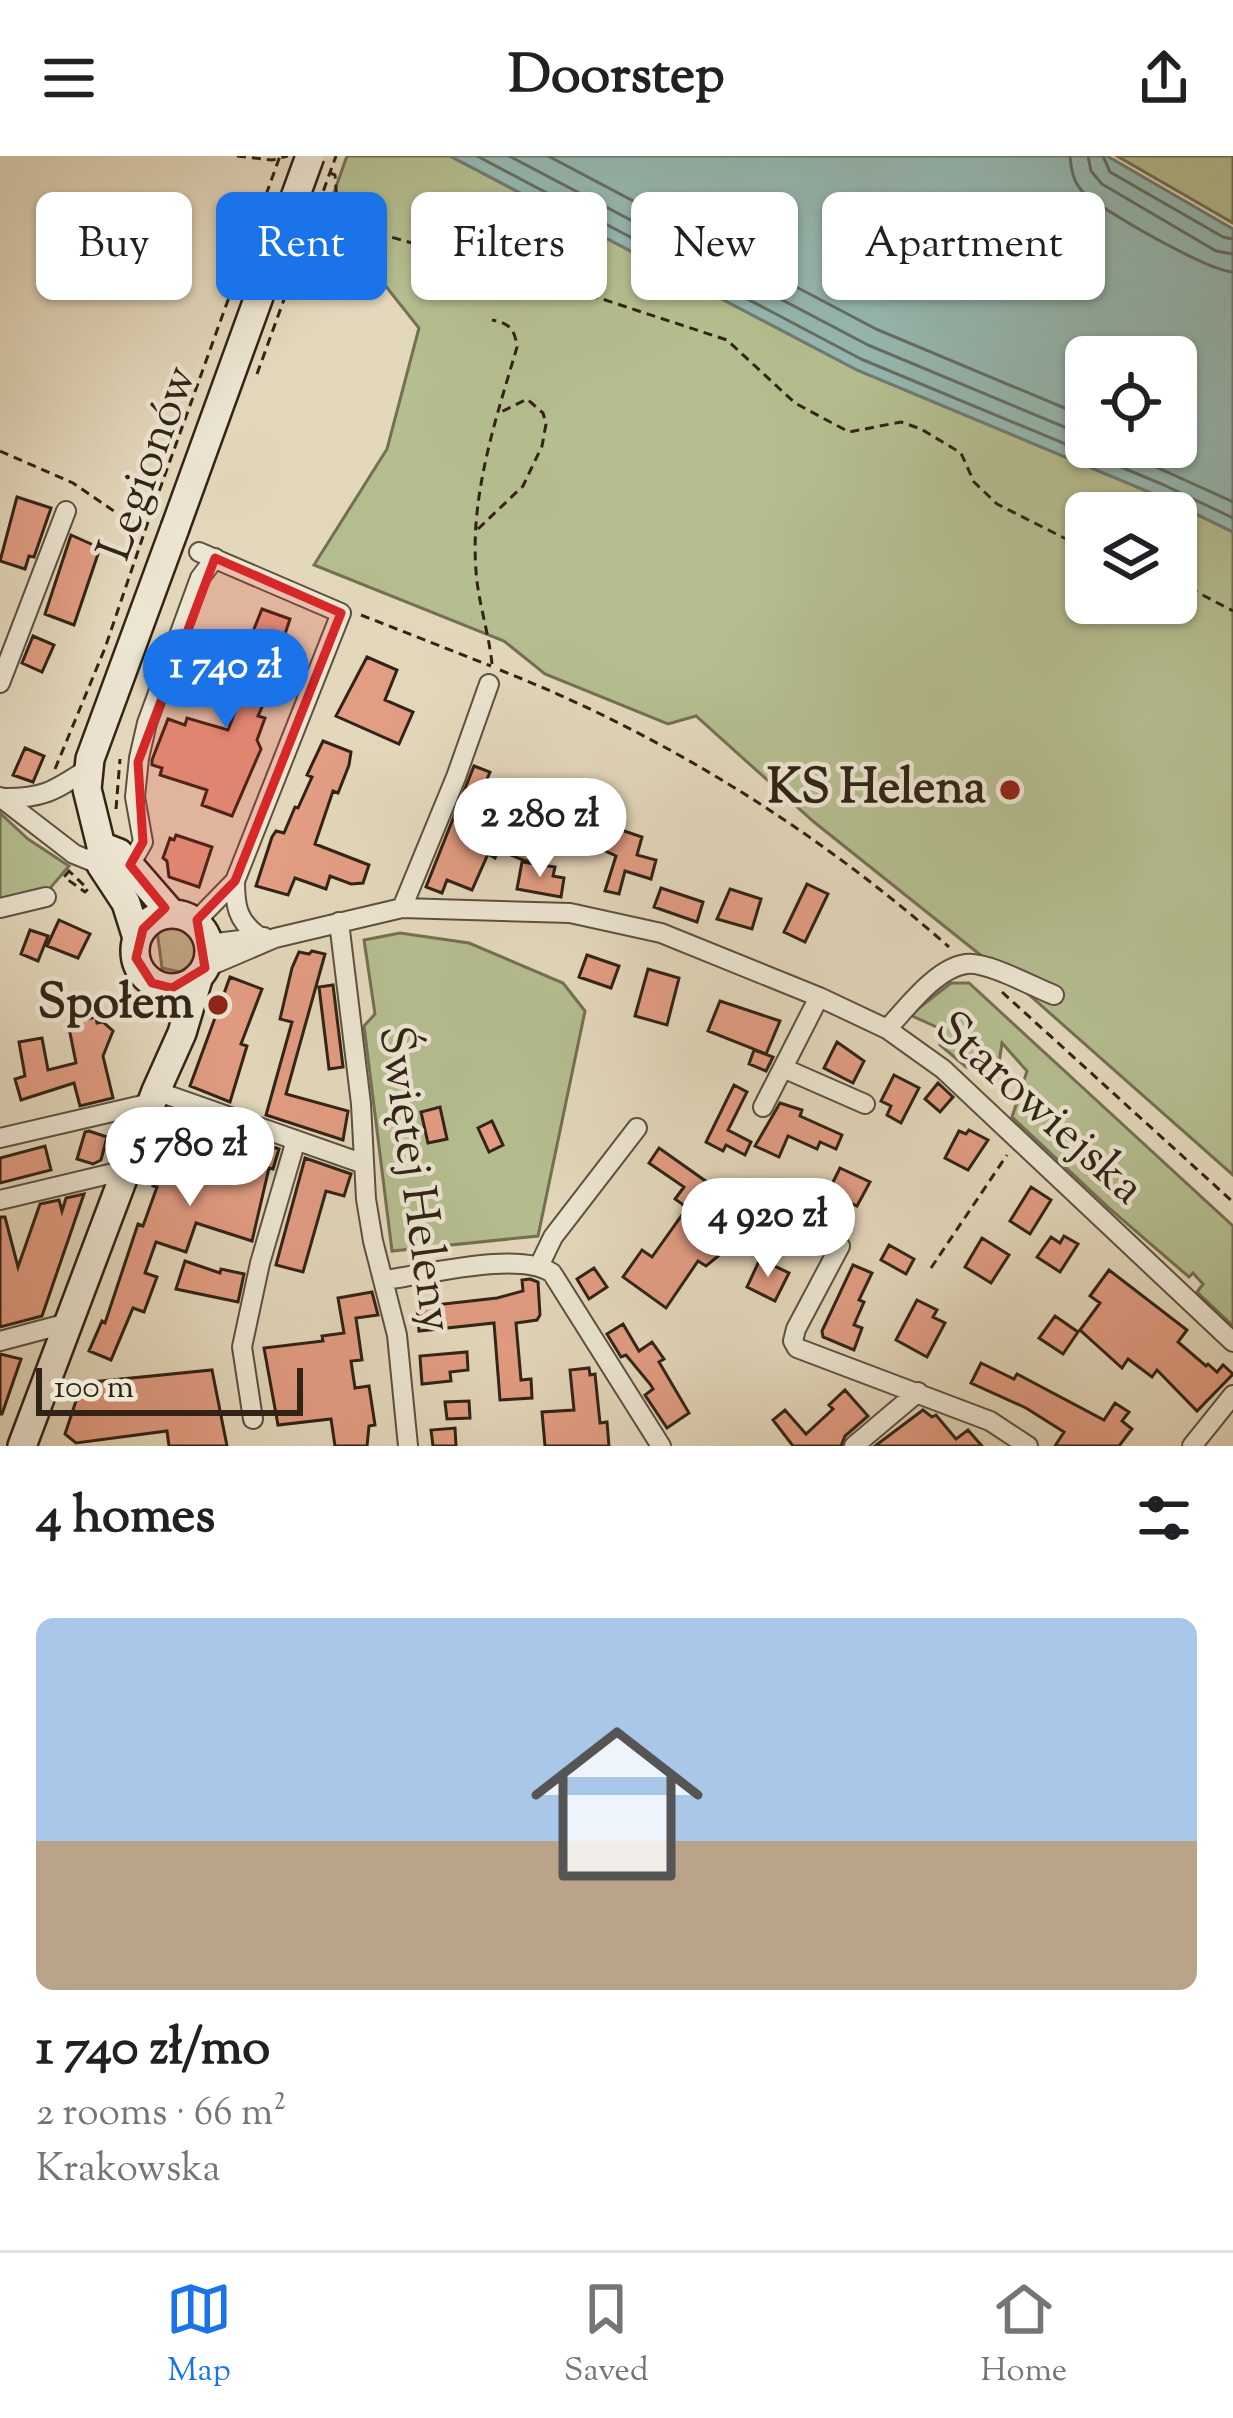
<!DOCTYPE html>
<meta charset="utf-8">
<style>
:root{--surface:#fff;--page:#f2f2f2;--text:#202124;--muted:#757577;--line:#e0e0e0;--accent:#1a73e8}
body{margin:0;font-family:"Sorts Mill Goudy",serif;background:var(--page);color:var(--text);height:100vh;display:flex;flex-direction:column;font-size:45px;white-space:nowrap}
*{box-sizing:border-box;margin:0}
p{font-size:39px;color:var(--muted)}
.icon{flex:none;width:66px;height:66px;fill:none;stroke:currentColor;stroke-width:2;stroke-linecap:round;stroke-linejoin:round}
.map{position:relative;height:1290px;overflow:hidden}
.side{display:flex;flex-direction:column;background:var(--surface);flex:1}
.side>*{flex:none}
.top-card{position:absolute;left:36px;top:36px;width:1161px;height:108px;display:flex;gap:24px}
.buttons{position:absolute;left:1065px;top:180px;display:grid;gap:24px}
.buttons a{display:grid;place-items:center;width:132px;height:132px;border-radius:18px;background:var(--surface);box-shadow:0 3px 9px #0004;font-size:60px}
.scale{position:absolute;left:36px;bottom:30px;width:267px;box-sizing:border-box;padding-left:12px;border:6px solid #312316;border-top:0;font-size:33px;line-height:42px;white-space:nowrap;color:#312316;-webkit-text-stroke:9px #ede6d3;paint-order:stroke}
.price{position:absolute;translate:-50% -102px;padding:0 27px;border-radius:42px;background:#fff;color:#222;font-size:39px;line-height:78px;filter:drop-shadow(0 3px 6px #0008)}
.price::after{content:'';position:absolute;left:50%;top:72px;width:36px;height:27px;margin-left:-18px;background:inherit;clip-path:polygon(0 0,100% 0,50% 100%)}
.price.on{background:var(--accent);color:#fff}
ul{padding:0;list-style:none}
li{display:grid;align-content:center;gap:24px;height:636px;padding:0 36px}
li span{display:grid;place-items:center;height:372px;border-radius:18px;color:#555}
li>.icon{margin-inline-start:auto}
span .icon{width:216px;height:216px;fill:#fffc;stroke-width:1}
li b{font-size:51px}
h2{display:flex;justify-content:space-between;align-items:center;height:144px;padding:0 36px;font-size:51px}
.pill{padding:0 42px;border-radius:18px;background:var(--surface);box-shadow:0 3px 9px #0004;font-size:42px;line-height:108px}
.pill.on{background:var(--accent);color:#fff}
header{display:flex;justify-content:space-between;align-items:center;height:156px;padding:0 36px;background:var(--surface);font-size:54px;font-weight:800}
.menu{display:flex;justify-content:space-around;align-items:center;height:168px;border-top:3px solid var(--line);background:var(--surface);font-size:33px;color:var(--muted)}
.menu a{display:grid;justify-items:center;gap:6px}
.menu .on{color:var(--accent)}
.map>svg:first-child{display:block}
</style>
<header><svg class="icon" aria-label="menu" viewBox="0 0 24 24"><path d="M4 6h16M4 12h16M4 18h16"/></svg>Doorstep<svg class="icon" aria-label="share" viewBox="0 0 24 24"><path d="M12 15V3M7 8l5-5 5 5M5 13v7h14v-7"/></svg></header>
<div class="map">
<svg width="1233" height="1290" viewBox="0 0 1233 1290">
<rect width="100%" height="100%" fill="#e4d8bc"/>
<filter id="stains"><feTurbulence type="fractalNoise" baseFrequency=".00167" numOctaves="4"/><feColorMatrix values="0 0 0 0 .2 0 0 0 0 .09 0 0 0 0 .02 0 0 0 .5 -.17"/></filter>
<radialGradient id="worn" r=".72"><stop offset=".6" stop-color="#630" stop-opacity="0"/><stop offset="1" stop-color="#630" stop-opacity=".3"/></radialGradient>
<path fill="#b5be90" stroke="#737053" stroke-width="3" fill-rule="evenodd" d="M347,0H450L857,214L1159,340L1233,376V1019L1018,829L814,666L696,560L668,568L545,518L504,485L314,409L387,293L419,172L327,56ZM1086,357H1176V447H1086Z
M1117,0H1233V67Z
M0,657L28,683L69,710L46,737L0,748Z
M166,765L184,768C199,784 201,805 180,816L162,812L157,775Z
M400,777L469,787L563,827L585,855L538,1080L392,1095L364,870L375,858L364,784Z
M951,827H969L1233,1070V1170L1197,1136L1203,1128L1193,1117L1189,1121L1110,1053L1012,961L1027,915L1002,887L997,921L966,911L940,889L943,874L910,859Z"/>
<path fill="#95b9b2" stroke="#6d7d74" stroke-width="3" fill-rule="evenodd" d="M450,0H1107L1233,73V376L1159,340L857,214ZM1086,201H1176V291H1086Z"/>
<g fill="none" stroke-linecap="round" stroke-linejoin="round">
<path stroke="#636e64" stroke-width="3" d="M477,0L861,203L1164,329L1233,362
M509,0L868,189L1086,280
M548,0L876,173L1086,261
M1070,0C1071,13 1073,25 1082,35C1100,54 1209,115 1233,116
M1088,0L1091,15L1102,28L1216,95L1233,98
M1103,0L1110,16L1223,81L1233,83
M1112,291L1233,346"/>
</g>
<path fill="#e39d83" stroke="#312316" stroke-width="3" d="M17,341L51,352L34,401L29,400L25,413L0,405Z
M71,379L100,392L74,469L45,458Z
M262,453L290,463L278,499L276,510L280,511L258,560L265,562L257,584L261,593L232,660L202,649L207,634L160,619L162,612L152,609V604L168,563L185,569L187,562L228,574L252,512L248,511L261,476L254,473Z
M33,480L54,489L42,516L22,507Z
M367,501L397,514L385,544L413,556L399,588L336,560Z
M323,585L351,596L349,609L338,637L333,635L315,688L369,709L363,727L351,728L330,720L326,733L295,722L288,739L256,730L272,681L276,675L284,677L295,651L298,652L312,621L307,619Z
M25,592L44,600L33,626L13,619Z
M474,610L490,616L486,626L490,627L483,646L508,657L500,674L535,687L528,706L498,694L495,702L488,698L472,734L447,724L442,737L426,731Z
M577,649L609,664L606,669L642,681L637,699L656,704L651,723L625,715L619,738L605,735L616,700L565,676Z
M176,679L212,691L199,731L169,721L167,705L163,702L170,682L174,684Z
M522,706L555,711L553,720L564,722L561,741L517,733Z
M807,728L828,738L805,786L784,776Z
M661,732L703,746L697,766L654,751Z
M730,733L761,743L752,773L717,763Z
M59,764L90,778L78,802L47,790Z
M30,774L48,780L38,805L21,798Z
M312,795L325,798L286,938L348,955L343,984L266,959L292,866L280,863L292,812L299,796L309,798Z
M587,799L619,810L611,832L579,821Z
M648,813L679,822L667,869L635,860Z
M230,821L262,833L241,888L247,890L230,946L190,930Z
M333,829L343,911L329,913L319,831Z
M720,845L780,865L766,898L708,875Z
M96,861L97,867L103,866L113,875L103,900L113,942L80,950L74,927L21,944L15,923L25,920L19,886L42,882L48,914L76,907L68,867Z
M837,886L864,905L853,927L824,912Z
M754,894L773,901L766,915L749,908Z
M894,919L919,932L901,967L887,959L891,950L881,945Z
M938,927L953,941L940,956L925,943Z
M734,929L747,936L728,974L751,986L745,999L726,989L723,995L706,986Z
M780,947L802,954L800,960L842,979L836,993L820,986L817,993L788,980L779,1001L755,990Z
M440,951L447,983L428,987L421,956Z
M180,960L279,993L273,1013L269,1012L252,1085L196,1067L186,1096L156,1086L145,1117L157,1121L144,1156L133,1152L111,1204L89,1195L102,1165L105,1167L138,1068L143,1070L157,1031L153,1030L156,1014L163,1005Z
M492,965L503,989L489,996L478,972Z
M969,974L988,984L968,1014L945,1002L959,975L966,978Z
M89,975L107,981L101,1004L93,1008L77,1003L85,976Z
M45,990L51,1014L0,1027V1002Z
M659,992L714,1031L696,1058L675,1043L684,1031L649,1007Z
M305,1002L351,1018L344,1040L326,1035L303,1116L276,1109Z
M840,1012L870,1026L857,1050L828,1036Z
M1031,1031L1051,1044L1030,1078L1010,1065Z
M84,1038L42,1160L0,1171V1061H5L18,1111L40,1048L59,1044L62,1055L66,1042Z
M786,1039L817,1059L806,1078L773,1059Z
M682,1059L723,1090L722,1097L706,1110L698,1105L666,1152L623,1121L642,1094L652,1101Z
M1064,1080L1078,1088L1060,1116L1037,1101L1051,1081L1060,1087Z
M982,1082L1009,1099L991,1127L965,1111Z
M889,1089L914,1103L906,1118L881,1104Z
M760,1103L789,1117L775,1145L747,1131Z
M185,1105L220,1117L221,1113L244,1118L238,1146L176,1133Z
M853,1109L872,1117L859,1144L864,1146L854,1169L862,1172L854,1194L823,1181L822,1175Z
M594,1112L607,1131L589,1143L577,1123Z
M1109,1114L1187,1174L1178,1186L1206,1210L1208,1208L1217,1216L1223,1209L1233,1218L1197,1255L1157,1214L1152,1221L1128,1203L1122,1212L1080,1174L1100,1147L1090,1140Z
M530,1123L538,1126L540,1159L537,1164L516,1167L521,1224L531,1223L532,1242L500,1244L494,1167L419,1175L417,1151L497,1142L523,1135L522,1124Z
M372,1136L378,1159L356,1162L362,1204L351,1205L355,1232L369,1230L375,1269L369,1270L367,1290H335L331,1263L278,1269L264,1192L323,1185L322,1180L344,1177L338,1142Z
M917,1144L937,1154L933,1161L945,1167L927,1201L896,1184Z
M1055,1160L1078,1176L1063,1198L1039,1182Z
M623,1168L639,1195L652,1186L664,1203L659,1206L689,1257L667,1272L645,1239L653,1233L650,1228L626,1199L621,1201L607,1178Z
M467,1196L468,1214L450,1216L451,1225L422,1228L420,1200Z
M0,1198L21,1203L2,1258H0Z
M981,1207L1014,1223L1017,1218L1104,1264L1115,1247L1129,1256L1122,1265L1132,1273L1119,1290H1055L1064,1276L1026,1252L971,1227Z
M589,1212L590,1219L595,1218L600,1267L607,1266L609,1290H545L542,1256L574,1254L570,1214Z
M212,1214L227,1290H169L167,1275L76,1287L65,1278L82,1227Z
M845,1234L868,1260L845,1280L841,1290H793L773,1264L785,1254L806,1278L833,1253L829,1249Z
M469,1245L470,1262L447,1263L445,1246Z
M923,1254L932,1261L936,1259L956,1283L968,1274L982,1290H875Z
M455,1272L456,1290H433L431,1274Z"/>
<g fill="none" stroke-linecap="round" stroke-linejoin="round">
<defs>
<path id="minor" d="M0,527L66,355
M0,641L74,698L101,709
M1,642C43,643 54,635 89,612
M130,709L143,686L135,641L139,602L147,567L200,422L215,402
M235,725C235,749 237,764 257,779
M0,752L46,741
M402,752L456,621L489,528
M195,766L235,725L341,457L199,396
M339,766L361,948L366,1043L373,1085L397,1179L408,1290
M208,788L264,781
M205,812L275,782L402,752L570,757L661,777L819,841L887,873L943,913L1233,1186
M887,873C906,853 936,812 966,808C987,805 1033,831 1054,839
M783,912L865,948
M156,935L364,1008
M763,951L819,841
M0,982L151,947
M0,1044L126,1014
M840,1090L796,1173L793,1185L797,1192L990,1265L1028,1290
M540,1108L553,1081L637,972
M385,1124C426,1119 519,1094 552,1117L661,1290
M0,1185L68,1167
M253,1263L242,1191L260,1107L296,984
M854,1290L918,1236
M1192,1290L1233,1239"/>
<path id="secondary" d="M101,690L119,697L172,758
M135 795a37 37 0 1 1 74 0a37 37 0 1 1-74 0Z
M137,782L126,747L101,709V690L87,633L90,603L175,372
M22,1290L156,935L182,877L199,820"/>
</defs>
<use href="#minor" stroke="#5e5040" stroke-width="22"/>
<use href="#secondary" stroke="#312316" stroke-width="32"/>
<path stroke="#312316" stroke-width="3" stroke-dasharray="9 6" stroke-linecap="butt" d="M237,0L272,4L288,0
M330,17L335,19L338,59L355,71L423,90L452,95L486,92L512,99L542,119L590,139L727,184L795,247L849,276L901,266L921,273L961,297L974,326L997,348L1086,393
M0,295L73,327L143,375
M478,373L523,330L542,290L546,268L543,257L527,243L499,257
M1176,425L1233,455
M361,459L491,510
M492,508C489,477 478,446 476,415C470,338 496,263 517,191C515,174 510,167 492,164
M500,514C665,579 816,674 949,791
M55,613L105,492L149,363
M116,653L120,603
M70,714L64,721L85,736L88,733L70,716
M1002,836L1233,1046
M931,1112L1007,999"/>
<use href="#minor" stroke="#ede6d3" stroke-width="18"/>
<use href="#secondary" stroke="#ede6d3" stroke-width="27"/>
<defs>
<path id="secondary-bridge" d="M175,372L310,0"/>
</defs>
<use href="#secondary-bridge" stroke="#312316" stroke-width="32" stroke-linecap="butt"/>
<path stroke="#312316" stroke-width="3" stroke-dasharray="9 6" stroke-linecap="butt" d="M257,218L336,0
M149,363L280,0"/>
<use href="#secondary-bridge" stroke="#ede6d3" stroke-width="27"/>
</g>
<path fill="#d62828" fill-opacity="0.2" stroke="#d62828" stroke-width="9" stroke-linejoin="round" d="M215,402L341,457L235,725L197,764L205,812L172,832L152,827L136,802L143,773L165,752L130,709L143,686L138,606Z"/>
<g fill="#8f2418" stroke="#ede6d3" stroke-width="4.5">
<circle cx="1010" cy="634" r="12"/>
<circle cx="218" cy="849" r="12"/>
</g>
<g text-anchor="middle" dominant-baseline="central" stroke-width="9" stroke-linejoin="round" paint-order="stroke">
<g font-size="48" fill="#312316" stroke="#ede6d3">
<text transform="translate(150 308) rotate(-70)">Legionów</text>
<text transform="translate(1038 954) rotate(42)">Starowiejska</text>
<text transform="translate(413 1023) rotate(82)">Świętej Heleny</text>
</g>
<g font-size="48" font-weight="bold" fill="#312316" stroke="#ede6d3" text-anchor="end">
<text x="986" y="634">KS Helena</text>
<text x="194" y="849">Społem</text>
</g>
</g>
<rect width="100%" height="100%" filter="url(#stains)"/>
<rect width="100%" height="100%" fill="url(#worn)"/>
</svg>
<div class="buttons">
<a><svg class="icon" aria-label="locate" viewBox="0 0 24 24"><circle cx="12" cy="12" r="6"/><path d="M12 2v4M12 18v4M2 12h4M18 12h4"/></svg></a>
<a><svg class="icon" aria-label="layers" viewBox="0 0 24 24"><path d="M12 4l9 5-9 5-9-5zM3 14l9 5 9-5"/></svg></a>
</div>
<div class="scale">100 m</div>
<b class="price on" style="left:226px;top:575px">1 740 zł</b>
<b class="price" style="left:540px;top:724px">2 280 zł</b>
<b class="price" style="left:190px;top:1053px">5 780 zł</b>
<b class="price" style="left:768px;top:1124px">4 920 zł</b>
<div class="top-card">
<a class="pill">Buy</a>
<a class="pill on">Rent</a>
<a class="pill">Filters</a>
<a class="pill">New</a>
<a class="pill">Apartment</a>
</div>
</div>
<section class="side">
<h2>4 homes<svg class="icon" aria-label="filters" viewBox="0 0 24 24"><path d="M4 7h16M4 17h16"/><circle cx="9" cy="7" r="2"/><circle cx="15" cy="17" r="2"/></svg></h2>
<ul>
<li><span style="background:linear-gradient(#a9c7e8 60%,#b9a48a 0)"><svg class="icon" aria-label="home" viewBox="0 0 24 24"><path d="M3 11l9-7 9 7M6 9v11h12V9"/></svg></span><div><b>1 740 zł/mo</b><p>2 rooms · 66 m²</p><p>Krakowska</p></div></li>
</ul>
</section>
<nav class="menu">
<a class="on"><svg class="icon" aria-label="map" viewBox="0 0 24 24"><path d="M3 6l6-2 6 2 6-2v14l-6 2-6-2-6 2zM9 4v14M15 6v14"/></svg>Map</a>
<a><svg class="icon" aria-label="saved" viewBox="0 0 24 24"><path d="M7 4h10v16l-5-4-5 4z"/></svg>Saved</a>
<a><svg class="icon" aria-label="home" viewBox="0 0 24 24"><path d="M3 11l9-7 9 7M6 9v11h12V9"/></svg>Home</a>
</nav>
